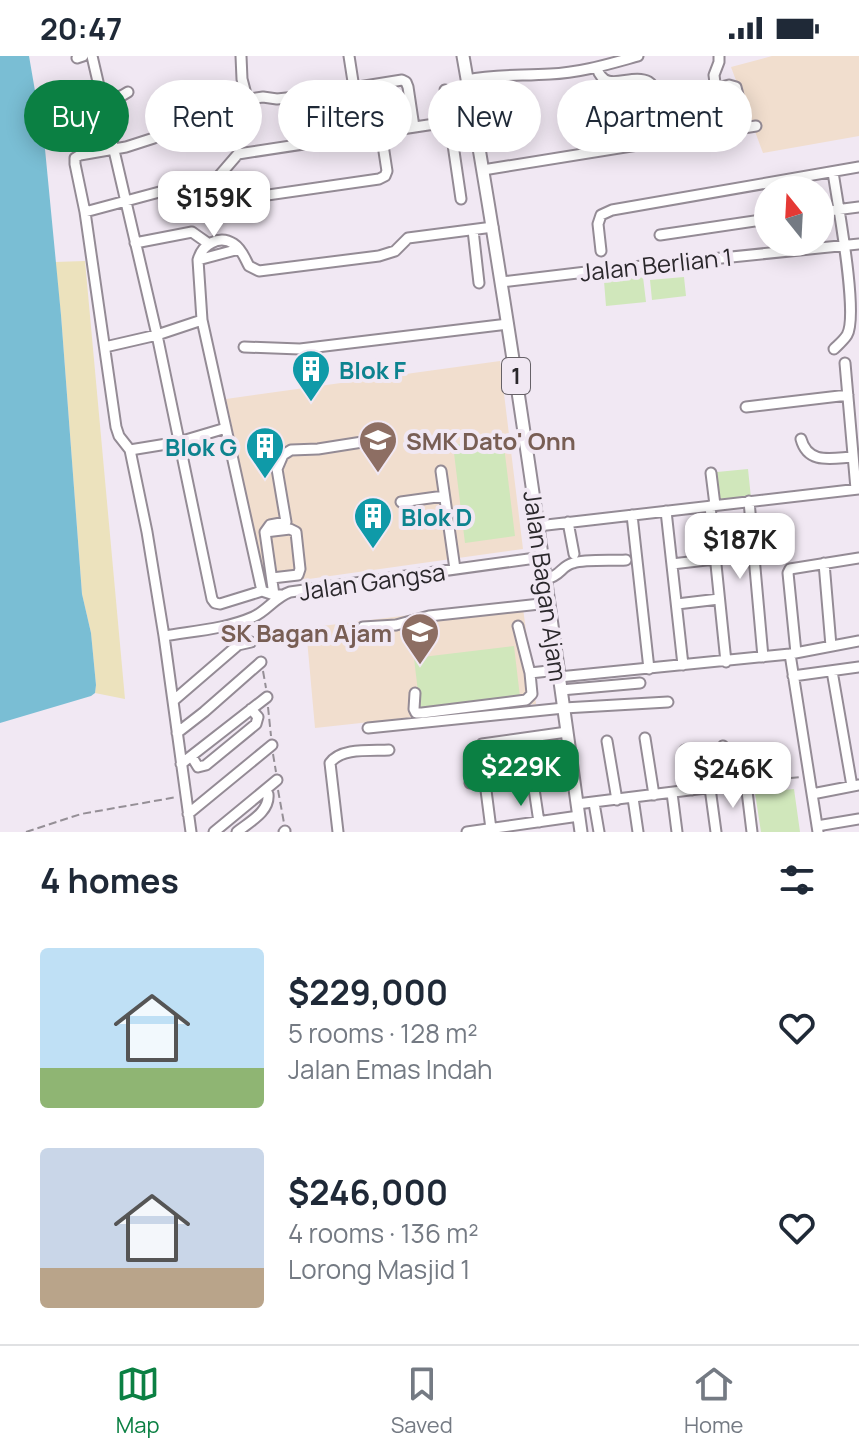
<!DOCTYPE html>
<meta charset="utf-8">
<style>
:root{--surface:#fff;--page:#f6f6f7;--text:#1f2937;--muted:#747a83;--line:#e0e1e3;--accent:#0b8043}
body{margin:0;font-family:Manrope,sans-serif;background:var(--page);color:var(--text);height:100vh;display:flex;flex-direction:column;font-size:30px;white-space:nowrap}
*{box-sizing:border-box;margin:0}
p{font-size:26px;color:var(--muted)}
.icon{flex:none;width:44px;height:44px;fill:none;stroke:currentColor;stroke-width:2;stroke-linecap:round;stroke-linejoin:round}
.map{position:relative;height:776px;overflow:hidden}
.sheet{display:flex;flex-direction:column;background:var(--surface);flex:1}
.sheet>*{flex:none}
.banner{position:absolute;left:24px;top:24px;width:812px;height:72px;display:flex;gap:16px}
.needle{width:52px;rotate:342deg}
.controls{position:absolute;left:754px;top:120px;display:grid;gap:16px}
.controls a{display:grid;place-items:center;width:80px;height:80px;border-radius:50%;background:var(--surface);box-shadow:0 4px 20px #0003;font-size:40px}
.price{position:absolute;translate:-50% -68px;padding:0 18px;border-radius:16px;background:#fff;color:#222;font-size:26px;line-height:52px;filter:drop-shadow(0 2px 4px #0008)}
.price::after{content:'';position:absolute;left:50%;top:48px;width:24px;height:18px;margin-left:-12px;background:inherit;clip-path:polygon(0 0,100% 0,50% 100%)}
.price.on{background:var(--accent);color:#fff}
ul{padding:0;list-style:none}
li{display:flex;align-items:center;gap:24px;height:200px;padding:0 40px}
li span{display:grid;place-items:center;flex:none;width:224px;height:160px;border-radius:8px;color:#555}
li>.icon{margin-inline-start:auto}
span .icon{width:96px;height:96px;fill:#fffc;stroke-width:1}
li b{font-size:34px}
h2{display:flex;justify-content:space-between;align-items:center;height:96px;padding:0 40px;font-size:34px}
.tag{padding:0 28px;border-radius:36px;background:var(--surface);box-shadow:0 4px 20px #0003;font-size:28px;line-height:72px}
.tag.on{background:var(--accent);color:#fff}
.status{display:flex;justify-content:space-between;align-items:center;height:56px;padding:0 40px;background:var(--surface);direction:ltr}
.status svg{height:22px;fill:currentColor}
.tabs{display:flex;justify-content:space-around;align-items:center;height:112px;border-top:2px solid var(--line);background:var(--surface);font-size:22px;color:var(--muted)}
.tabs a{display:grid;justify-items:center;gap:4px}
.tabs .on{color:var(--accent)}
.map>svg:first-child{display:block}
</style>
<div class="status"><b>20:47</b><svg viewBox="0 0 49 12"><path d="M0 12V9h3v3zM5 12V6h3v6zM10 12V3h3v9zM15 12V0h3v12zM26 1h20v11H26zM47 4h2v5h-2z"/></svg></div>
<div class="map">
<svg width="859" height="776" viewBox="0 0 859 776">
<rect width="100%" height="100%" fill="#f1e8f3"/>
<path fill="#f1dece" d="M772,0H859V80L763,97L731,11Z
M500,305L523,493L266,529L226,343Z
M522,545L536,648L315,672L306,572Z"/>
<path fill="#d0e7bb" d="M643,221L646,246L606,250L604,225Z
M684,221L686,240L652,244L650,224Z
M503,382L515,480L465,487L453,389Z
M748,413L751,442L720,446L717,416Z
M514,590L520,641L420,653L414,602Z
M794,733L800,776H761L755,737Z"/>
<path fill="#ece2bd" d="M85,205L125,643L95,637L96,629L91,577L82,538L61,259L55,206Z"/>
<path fill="#7abed4" d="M0,0H29L45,93L61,259L82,538L91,577L96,629L95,637L91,640L0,667Z"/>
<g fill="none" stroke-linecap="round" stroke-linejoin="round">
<defs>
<path id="minor" d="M92,0L157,279L212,543L215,547L220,548L262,535L274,539H281
M241,0L242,23L247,42
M349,0L354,32
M719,0V6L714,19L721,75
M77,2L83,0
M597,12C605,39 631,16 649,26C654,29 657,36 661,42
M467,24C495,18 522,20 550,18C580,17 609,8 638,0
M445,34L461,143
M717,38L721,31L729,29L736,31L746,71
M226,46L263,41L277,43L296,41L402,24L406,26L408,31L414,71
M59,55C82,48 107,50 128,36
M154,82L126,91L80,99L75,102V108L85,156L116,371L119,380L130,394L147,476L164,580L191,776
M483,114L756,70
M833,116C837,144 859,259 847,279C844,284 838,289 834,293
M247,142L379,123L385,120L387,115L381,76
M85,156L219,120L238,98L474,62
M820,156L859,151
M473,174L479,227
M660,179L768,163
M135,187L192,176L209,188
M601,195L598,168L601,159L612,154L859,111
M198,204L239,193
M501,226L603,214L859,188
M105,291L157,279L202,264
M244,291L300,293L508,268
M845,307L856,433
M746,351L848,339
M801,383C808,409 832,402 853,401
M130,394L179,386L226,372
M441,415L455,513
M711,417L715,449
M749,445L763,601
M401,446L444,440
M710,450L726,606
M666,455L683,609
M632,459L649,613
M568,466L574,498
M538,470L859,433
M265,476L290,473L296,476L300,513L298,519L272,522
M824,507L831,590
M672,508L715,503
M546,523C561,520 561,510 573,507C585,503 612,505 626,504
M262,535L202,264L198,204C202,189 219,178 234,188C242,193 245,203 249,210L259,215L379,200L395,195L408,182L493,171
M274,539L265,476L270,469L286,466L277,413L283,399L291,394L318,393L375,384
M677,548L719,543
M363,571L396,569L429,560L549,547
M164,580C193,575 226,573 253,561C267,555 275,541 290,536L543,501
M796,597L788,517L790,513L859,502
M790,598L818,776
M832,615L852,730
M530,617L558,614
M793,620L859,611
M559,621L790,598L859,585
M561,634L640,627
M415,637L414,653L416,657H422L526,644L532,638L530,617L518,570
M173,645L238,589L251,586
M368,672L564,652L668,646
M177,677L204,656L261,606
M645,682L654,739
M607,685L617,744
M482,688L567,676
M723,690L729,730
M685,694L692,734
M192,701L198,711L206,709L256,668L258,661L251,653
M181,708L267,641
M470,727L484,724
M710,732L716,776
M672,737L677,776
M812,738L859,729
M633,742L638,776
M594,747L599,776
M577,748L746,727L752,776
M188,758L272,689
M817,770L859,763
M491,773L483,711L487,707L521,701L530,706L539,766
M214,776L277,724
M237,776C249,766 270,756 268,738L264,735
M284,776L285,775
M338,776L330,707C341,691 372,695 389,694
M467,776L579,760"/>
<path id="major" d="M463,0C509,258 545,517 581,776"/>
</defs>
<use href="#minor" stroke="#948b95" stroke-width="13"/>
<use href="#major" stroke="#948b95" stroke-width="15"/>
<path stroke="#958f96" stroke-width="2" stroke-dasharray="8 4" stroke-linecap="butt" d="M263,615L266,632
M268,651L271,680
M273,698L276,716
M755,726L801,721
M278,734L284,767
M26,776L81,758L177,741"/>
<use href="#minor" stroke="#fff" stroke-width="9"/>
<use href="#major" stroke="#fff" stroke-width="11"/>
</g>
<defs>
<symbol id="building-pin" viewBox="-11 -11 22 30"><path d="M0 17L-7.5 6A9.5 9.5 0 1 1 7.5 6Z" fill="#0f9aa8" stroke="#f1e8f3"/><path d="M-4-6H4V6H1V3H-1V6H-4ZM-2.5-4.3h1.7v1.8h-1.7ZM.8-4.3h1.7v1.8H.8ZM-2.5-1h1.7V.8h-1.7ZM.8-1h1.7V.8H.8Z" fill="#fff"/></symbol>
<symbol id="school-pin" viewBox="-11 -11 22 30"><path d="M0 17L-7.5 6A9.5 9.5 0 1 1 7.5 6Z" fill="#8d6e63" stroke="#f1e8f3"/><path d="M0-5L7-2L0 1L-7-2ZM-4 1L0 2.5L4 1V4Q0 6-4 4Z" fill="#fff"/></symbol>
</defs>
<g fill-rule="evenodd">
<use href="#building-pin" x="289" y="291" width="44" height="60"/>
<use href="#school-pin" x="356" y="362" width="44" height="60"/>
<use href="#building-pin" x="243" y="368" width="44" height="60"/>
<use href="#building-pin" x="351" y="438" width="44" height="60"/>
<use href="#school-pin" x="398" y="554" width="44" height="60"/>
</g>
<g text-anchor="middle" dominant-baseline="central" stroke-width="8" stroke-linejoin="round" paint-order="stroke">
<rect fill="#f1e8f3" stroke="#666167" stroke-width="2" x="502" y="302" width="28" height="36" rx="6"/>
<g font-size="22" font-weight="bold" fill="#2a272b">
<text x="516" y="320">1</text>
</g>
<g font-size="24" fill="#2a272b" stroke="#f1e8f3">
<text transform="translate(656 208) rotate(-6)">Jalan Berlian 1</text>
<text transform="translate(372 525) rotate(-8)">Jalan Gangsa</text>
<text transform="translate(546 530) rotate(82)">Jalan Bagan Ajam</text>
</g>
<g font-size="24" font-weight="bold" fill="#0d838f" stroke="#f1e8f3" text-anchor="start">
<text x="339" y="313">Blok F</text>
<text x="237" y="390" text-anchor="end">Blok G</text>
<text x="401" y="460">Blok D</text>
</g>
<g font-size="24" font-weight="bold" fill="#785e54" stroke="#f1e8f3" text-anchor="start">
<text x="406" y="384">SMK Dato' Onn</text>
<text x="392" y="576" text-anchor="end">SK Bagan Ajam</text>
</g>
</g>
</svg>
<div class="controls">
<a><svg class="needle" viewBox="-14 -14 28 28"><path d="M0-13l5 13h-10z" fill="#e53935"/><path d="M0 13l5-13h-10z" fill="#747a83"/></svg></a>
</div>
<b class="price" style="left:214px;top:183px">$159K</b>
<b class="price" style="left:740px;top:525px">$187K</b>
<b class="price on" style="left:521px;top:752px">$229K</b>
<b class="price" style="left:733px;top:754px">$246K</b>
<div class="banner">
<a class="tag on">Buy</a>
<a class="tag">Rent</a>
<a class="tag">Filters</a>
<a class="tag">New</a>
<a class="tag">Apartment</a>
</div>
</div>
<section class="sheet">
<h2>4 homes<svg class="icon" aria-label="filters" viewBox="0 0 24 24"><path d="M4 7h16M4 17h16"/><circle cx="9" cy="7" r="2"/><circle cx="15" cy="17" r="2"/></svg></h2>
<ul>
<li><span style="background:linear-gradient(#bfe0f5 75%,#8fb573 0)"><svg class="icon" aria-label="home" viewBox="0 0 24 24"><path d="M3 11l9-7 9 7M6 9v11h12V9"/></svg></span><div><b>$229,000</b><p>5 rooms · 128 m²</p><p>Jalan Emas Indah</p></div><svg class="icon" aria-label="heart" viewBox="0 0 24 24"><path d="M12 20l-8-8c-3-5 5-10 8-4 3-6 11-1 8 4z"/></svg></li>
<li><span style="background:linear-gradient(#c9d6e8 75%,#b9a48a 0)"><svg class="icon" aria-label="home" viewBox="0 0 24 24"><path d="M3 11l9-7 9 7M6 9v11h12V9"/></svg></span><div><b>$246,000</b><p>4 rooms · 136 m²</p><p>Lorong Masjid 1</p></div><svg class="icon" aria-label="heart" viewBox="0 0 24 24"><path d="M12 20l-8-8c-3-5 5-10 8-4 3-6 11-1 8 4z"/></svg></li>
</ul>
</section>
<nav class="tabs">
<a class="on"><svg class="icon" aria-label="map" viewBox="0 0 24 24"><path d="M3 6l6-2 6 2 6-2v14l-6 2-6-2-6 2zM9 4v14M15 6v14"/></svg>Map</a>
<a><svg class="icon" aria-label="saved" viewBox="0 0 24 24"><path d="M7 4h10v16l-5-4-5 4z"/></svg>Saved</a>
<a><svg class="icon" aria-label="home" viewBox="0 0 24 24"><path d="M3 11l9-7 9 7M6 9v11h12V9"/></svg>Home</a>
</nav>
